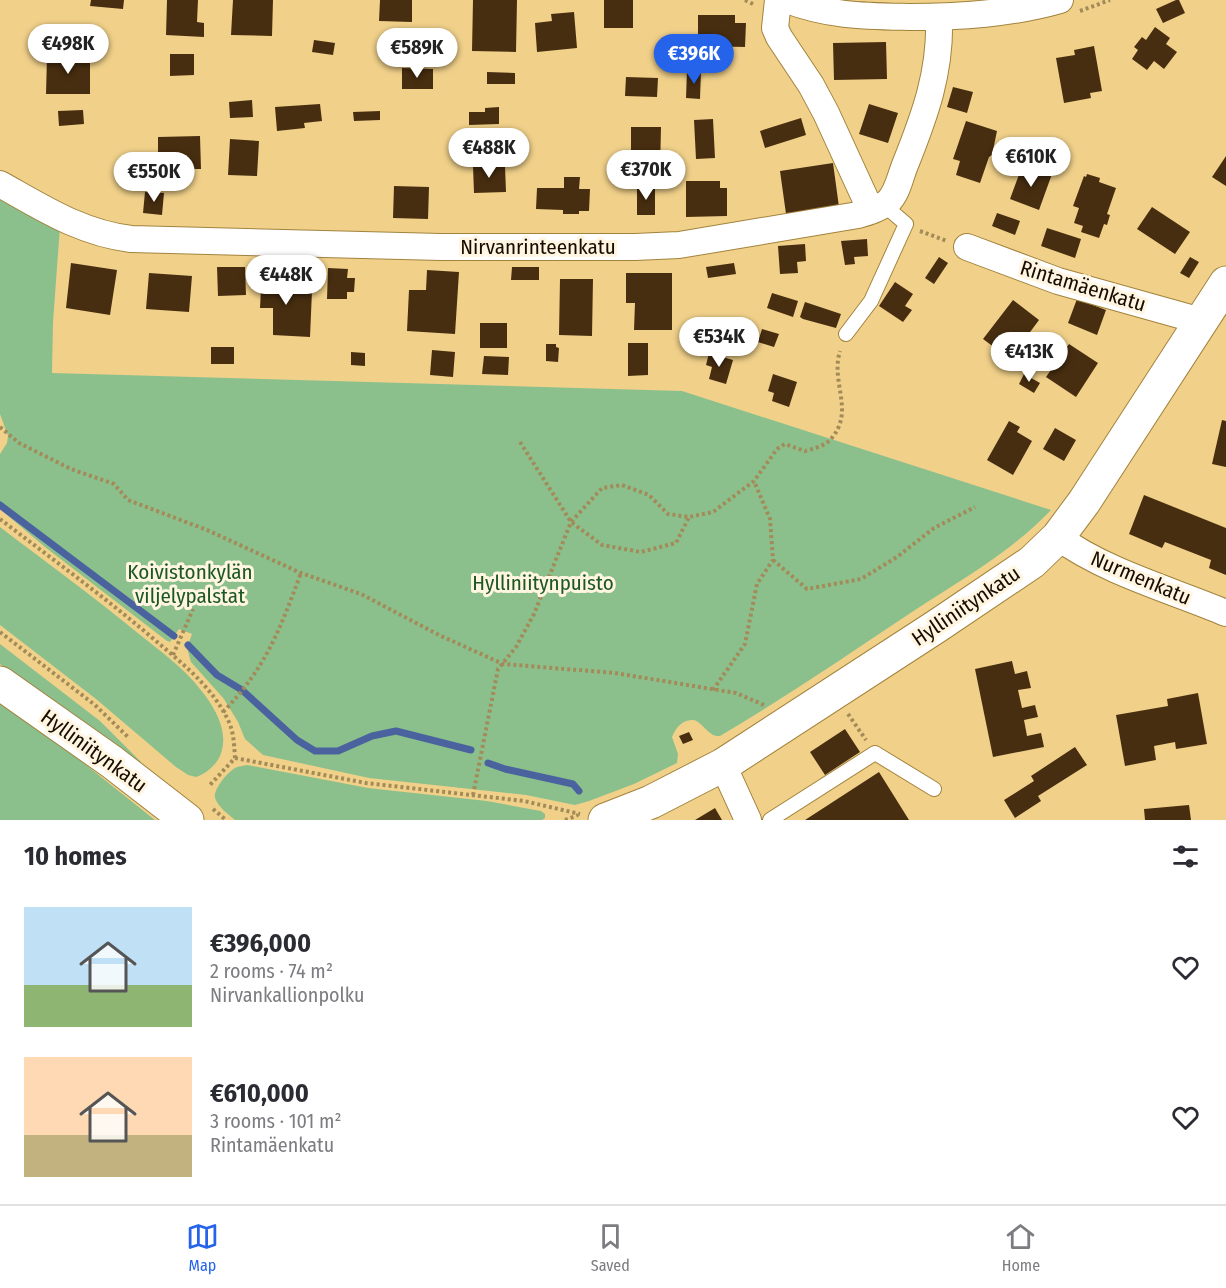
<!DOCTYPE html>
<meta charset="utf-8">
<style>
:root{--surface:#fff;--page:#f2f2f3;--text:#2b2b33;--muted:#7c7c81;--line:#e1e1e2;--accent:#2563eb}
body{margin:0;font-family:"Fira Sans Condensed",sans-serif;background:var(--page);color:var(--text);height:100vh;display:flex;flex-direction:column;font-size:22px;white-space:nowrap}
*{box-sizing:border-box;margin:0}
p{font-size:20px;color:var(--muted)}
.icon{flex:none;width:33px;height:33px;fill:none;stroke:currentColor;stroke-width:2;stroke-linecap:round;stroke-linejoin:round}
.map{position:relative;height:820px;overflow:hidden}
.sheet{display:flex;flex-direction:column;background:var(--surface);flex:1}
.sheet>*{flex:none}
.price{position:absolute;translate:-50% -51px;padding:0 14px;border-radius:21px;background:#fff;color:#222;font-size:20px;line-height:39px;filter:drop-shadow(0 2px 3px #0008)}
.price::after{content:'';position:absolute;left:50%;top:36px;width:18px;height:14px;margin-left:-9px;background:inherit;clip-path:polygon(0 0,100% 0,50% 100%)}
.price.active{background:var(--accent);color:#fff}
ul{padding:0;list-style:none}
li{display:flex;align-items:center;gap:18px;height:150px;padding:0 24px}
li span{display:grid;place-items:center;flex:none;width:168px;height:120px;border-radius:0px;color:#555}
li>.icon{margin-inline-start:auto}
span .icon{width:72px;height:72px;fill:#fffc;stroke-width:1}
li b{font-size:26px}
h2{display:flex;justify-content:space-between;align-items:center;height:72px;padding:0 24px;font-size:26px}
.tabs{display:flex;justify-content:space-around;align-items:center;height:84px;border-top:2px solid var(--line);background:var(--surface);font-size:16px;color:var(--muted)}
.tabs a{display:grid;justify-items:center;gap:3px}
.tabs .active{color:var(--accent)}
.map>svg:first-child{display:block}
</style>
<div class="map">
<svg width="1226" height="820" viewBox="0 0 1226 820">
<rect width="100%" height="100%" fill="#f1d18a"/>
<path fill="#8bc08d" d="M0,192L60,227L53,322L52,373L682,391L1051,510C1010,553 962,579 912,612C849,654 786,697 720,736C708,737 705,724 694,720C682,720 677,726 672,737L678,754L677,763L634,784L589,801L575,805L526,795L369,778L263,755L245,739L238,722L224,699L191,662L187,648L192,634L179,629L170,642L167,641L45,547L0,509V454L7,443L8,436L0,414Z
M0,527C46,562 94,597 139,634C160,651 183,667 200,689C215,707 230,733 220,756C216,765 206,774 196,777L188,775L176,767L96,699L0,625Z
M0,644L100,721L141,762L137,763L0,664Z
M0,702L76,757L155,820H0Z
M247,765L368,788L487,801L541,811L545,814V818L542,820H235C228,814 218,807 215,798C213,789 229,770 237,767C240,766 244,766 247,765Z"/>
<g fill="none" stroke-linecap="round" stroke-linejoin="round">
<path stroke="#4a629e" stroke-width="7" d="M0,505L174,636
M188,645L217,675L242,690L297,740L315,751H338L372,736L396,731L471,750
M488,763L505,769L573,784L579,791"/>
</g>
<path fill="#482e10" d="M91,0H124L123,9L90,6Z
M167,0H198L197,22L204,23V37L166,35Z
M233,0H273L272,36L231,35Z
M380,0H412V22L379,21Z
M473,0H517L516,52L472,51Z
M604,0H633V28H604Z
M1176,0H1179L1185,13L1163,23L1156,9Z
M574,12L577,48L537,52L535,23L552,21L551,14Z
M698,15H735V23H746L745,47L698,46Z
M1155,27L1170,38L1166,44L1177,52L1164,69L1154,61L1147,70L1132,59L1138,50L1134,47L1142,37L1146,40Z
M410,38H433L432,64H409Z
M314,40L335,43L333,55L312,52Z
M886,42L887,79L834,80L833,43Z
M1094,46L1102,91L1090,93L1091,98L1064,103L1056,58L1075,55L1074,50Z
M170,54H194V75L170,76Z
M47,56H90V94H46Z
M402,68L433,69V89H402Z
M687,70L701,71L700,99L686,98Z
M487,72L515,73V84H487Z
M626,77L658,78L657,97L625,96Z
M953,87L973,92L967,113L947,107Z
M252,100L253,117L230,118L229,102Z
M320,104L322,121L304,123L305,128L277,131L275,107Z
M869,104L898,113L888,143L859,134Z
M499,107V124L469,125V112H485V108Z
M83,110L84,124L59,126L58,111Z
M380,111V120L354,121L353,112Z
M801,118L806,135L765,148L760,131Z
M713,119L715,158L696,159L694,120Z
M966,121L997,131L992,155L989,157L980,183L956,175L960,161L953,159Z
M631,127H661L660,171L631,170Z
M200,136L201,169H188V180H168V168H158V137Z
M230,139L259,141L257,176L228,175Z
M1226,156V186L1212,177Z
M833,163L839,207L786,214L780,171Z
M473,166H505L506,192L474,193Z
M1034,168L1052,174L1039,210L1010,199L1021,169L1033,173Z
M1087,174L1100,178L1099,182L1116,188L1107,214L1110,215L1107,225L1104,224L1099,238L1081,232L1083,226L1074,223L1079,208L1073,206L1084,176L1086,177Z
M564,177H580L579,189H590L589,211H579V214H563V210L536,209L537,188H564Z
M686,181H720V188H727V216L686,217Z
M394,186L429,187L428,219L393,218Z
M637,187H655V215H637Z
M145,192L164,193L162,215L143,213Z
M1152,207L1190,232L1175,254L1137,229Z
M997,213L1020,221L1015,235L992,226Z
M1047,228L1081,239L1075,258L1041,246Z
M867,239L868,256L854,257L855,264L845,265L841,241Z
M805,244L806,261L797,262L798,273L780,274L778,246Z
M939,257L948,263L934,284L925,278Z
M1190,257L1199,262L1189,278L1180,273Z
M71,263L117,270L110,315L66,308Z
M734,263L736,274L708,278L706,267Z
M217,267H245L246,295L218,296Z
M512,267H539V280H511Z
M262,268H279V290L312,291L310,337L273,335V308H260Z
M328,268L348,269L347,278H355L354,292H347V299H327Z
M427,270L459,272L455,334L407,331L409,290H426Z
M149,273L192,276L189,312L146,309Z
M626,273H672V330H634L635,303H626Z
M560,279H593L592,336L559,335Z
M895,282L913,294L905,306L912,310L903,322L879,306Z
M772,293L798,301L793,317L767,308Z
M1077,299L1106,310L1097,335L1068,323Z
M1013,300L1039,320L1010,359L983,339Z
M805,302L841,314L836,328L803,319L800,317Z
M480,323H507V348H480Z
M762,329L779,334L774,347L758,342Z
M628,343H648V375L628,376Z
M546,344H556V347L559,348L558,362L546,361Z
M1069,344L1098,363L1076,397L1046,377Z
M211,347H234V364H211Z
M432,350L455,352L453,377L430,375Z
M351,352L365,353V366L351,365Z
M709,353L733,360L726,384L709,379L712,367L706,365Z
M484,356L509,357L508,375L482,374Z
M773,374L797,382L789,407L772,401L774,393L768,391Z
M1024,374L1040,383L1034,393L1019,384Z
M1222,420L1226,421V467L1212,464Z
M1009,421L1020,427L1017,432L1032,441L1013,475L987,460Z
M1055,428L1076,440L1064,461L1043,449Z
M1144,495L1226,528V575L1209,568L1211,560L1165,542L1162,548L1129,534Z
M1012,661L1015,674L1027,671L1031,688L1018,690L1022,708L1035,705L1038,717L1024,720L1027,736L1041,733L1044,747L993,757L975,669Z
M1198,693L1207,744L1176,749L1175,742L1154,746L1156,760L1125,766L1116,715L1168,706L1167,699Z
M845,729L860,752L825,775L810,752Z
M689,732L693,740L683,744L679,736Z
M1075,747L1087,765L1038,796L1041,801L1015,818L1004,800L1034,781L1031,776Z
M879,772L909,820H805Z
M1189,805L1191,820H1145L1144,809Z
M715,808L722,820H695Z"/>
<g fill="none" stroke-linecap="round" stroke-linejoin="round">
<defs>
<path id="lane" d="M846,334L871,301L906,224L884,205
M770,820L875,753L934,789"/>
<path id="street" d="M778,0L775,28L779,37L811,85L826,113L871,211
M787,0C829,16 865,16 909,17C960,17 1011,14 1060,0
M0,184C43,208 81,233 131,239L441,247H635L679,245L858,215C869,212 879,209 888,202C898,192 900,177 905,165C925,115 941,72 939,17
M967,247L1058,281L1201,321
M1058,537C1103,571 1174,591 1226,613
M723,765L748,820"/>
<path id="secondary" d="M0,683L112,762L187,820
M605,820L651,802L723,765L937,626L1032,562L1058,537L1084,502L1226,283"/>
</defs>
<use href="#lane" stroke="#a2833d" stroke-width="16"/>
<use href="#street" stroke="#a2833d" stroke-width="28"/>
<use href="#secondary" stroke="#a2833d" stroke-width="35"/>
<path stroke="#a38b59" stroke-width="4" stroke-dasharray="3 3" stroke-linecap="butt" d="M745,0L753,4
M1080,11L1110,0
M920,231L947,241
M0,427L19,443L71,469L114,484L128,500L207,530L301,573L361,594L439,635L503,664L615,673L736,693L764,705
M520,442L571,522L602,545L641,552L676,543L689,517
M0,519C52,559 106,598 156,641C182,663 211,686 227,718C234,731 234,744 235,758L209,786
M773,560L807,589L861,579L897,557L934,528L975,507
M0,632L95,705L129,738
M173,655L193,609
M713,690L745,644L757,584L773,560L770,519L754,481
M223,712C266,668 280,629 301,573
M848,714L866,740
M235,758L366,783L524,801L580,814
M473,795L498,669L516,647L534,614L571,522L602,488L622,485L649,495L668,514L689,517L713,512L754,481L777,449L785,444L805,451C812,449 825,446 830,440C856,412 830,383 840,351
M213,809L226,820
M565,820L578,815"/>
<use href="#lane" stroke="#fff" stroke-width="14"/>
<use href="#street" stroke="#fff" stroke-width="26"/>
<use href="#secondary" stroke="#fff" stroke-width="33"/>
</g>
<g text-anchor="middle" dominant-baseline="central" stroke-width="6" stroke-linejoin="round" paint-order="stroke">
<g font-size="21" fill="#160d00" stroke="#fff5e0">
<text x="538" y="247">Nirvanrinteenkatu</text>
<text transform="translate(1083 286) rotate(17)">Rintamäenkatu</text>
<text transform="translate(1141 578) rotate(23)">Nurmenkatu</text>
<text transform="translate(966 606) rotate(-34)">Hylliniitynkatu</text>
<text transform="translate(94 751) rotate(36)">Hylliniitynkatu</text>
</g>
<g font-size="21" fill="#1b5824" stroke="#fff5e0">
<text x="190" y="572">Koivistonkylän<tspan x="190" dy="24">viljelypalstat</tspan></text>
<text x="543" y="583">Hylliniitynpuisto</text>
</g>
</g>
</svg>
<b class="price" style="left:68px;top:75px">€498K</b>
<b class="price" style="left:417px;top:79px">€589K</b>
<b class="price active" style="left:694px;top:85px">€396K</b>
<b class="price" style="left:489px;top:179px">€488K</b>
<b class="price" style="left:1031px;top:188px">€610K</b>
<b class="price" style="left:646px;top:201px">€370K</b>
<b class="price" style="left:154px;top:203px">€550K</b>
<b class="price" style="left:286px;top:306px">€448K</b>
<b class="price" style="left:719px;top:368px">€534K</b>
<b class="price" style="left:1029px;top:383px">€413K</b>
</div>
<section class="sheet">
<h2>10 homes<svg class="icon" aria-label="filters" viewBox="0 0 24 24"><path d="M4 7h16M4 17h16"/><circle cx="9" cy="7" r="2"/><circle cx="15" cy="17" r="2"/></svg></h2>
<ul>
<li><span style="background:linear-gradient(#bfe0f5 65%,#8fb573 0)"><svg class="icon" aria-label="home" viewBox="0 0 24 24"><path d="M3 11l9-7 9 7M6 9v11h12V9"/></svg></span><div><b>€396,000</b><p>2 rooms · 74 m²</p><p>Nirvankallionpolku</p></div><svg class="icon" aria-label="heart" viewBox="0 0 24 24"><path d="M12 20l-8-8c-3-5 5-10 8-4 3-6 11-1 8 4z"/></svg></li>
<li><span style="background:linear-gradient(#ffd9b3 65%,#c2b280 0)"><svg class="icon" aria-label="home" viewBox="0 0 24 24"><path d="M3 11l9-7 9 7M6 9v11h12V9"/></svg></span><div><b>€610,000</b><p>3 rooms · 101 m²</p><p>Rintamäenkatu</p></div><svg class="icon" aria-label="heart" viewBox="0 0 24 24"><path d="M12 20l-8-8c-3-5 5-10 8-4 3-6 11-1 8 4z"/></svg></li>
</ul>
</section>
<nav class="tabs">
<a class="active"><svg class="icon" aria-label="map" viewBox="0 0 24 24"><path d="M3 6l6-2 6 2 6-2v14l-6 2-6-2-6 2zM9 4v14M15 6v14"/></svg>Map</a>
<a><svg class="icon" aria-label="saved" viewBox="0 0 24 24"><path d="M7 4h10v16l-5-4-5 4z"/></svg>Saved</a>
<a><svg class="icon" aria-label="home" viewBox="0 0 24 24"><path d="M3 11l9-7 9 7M6 9v11h12V9"/></svg>Home</a>
</nav>
